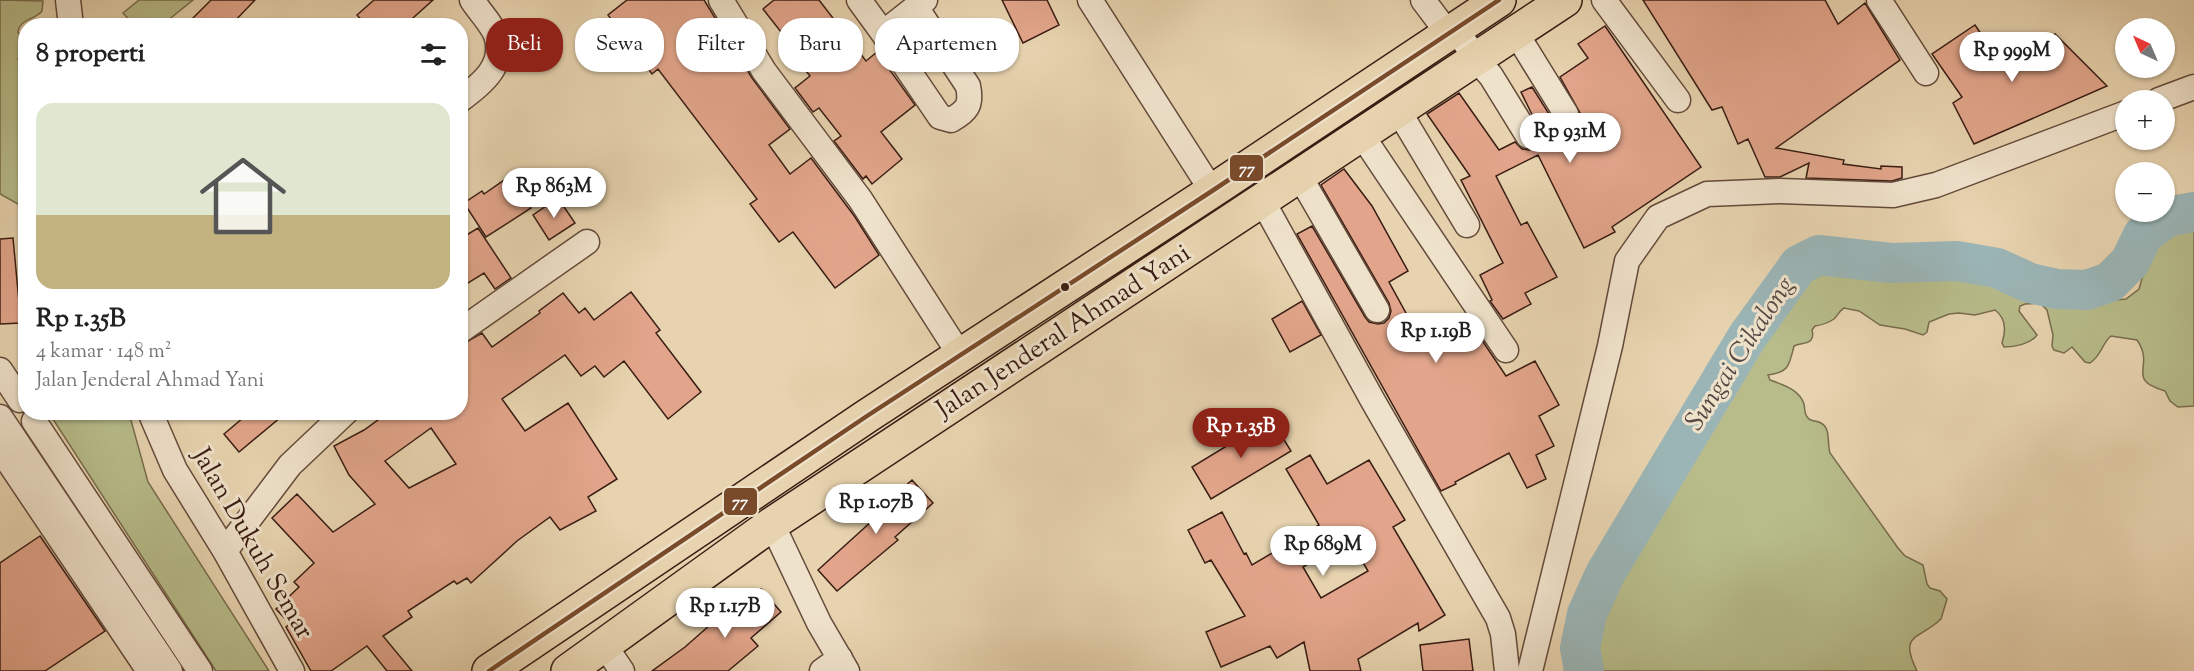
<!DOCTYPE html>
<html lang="id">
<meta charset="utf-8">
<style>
:root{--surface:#fff;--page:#f2f2f2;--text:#222;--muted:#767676;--line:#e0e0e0;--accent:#8f2418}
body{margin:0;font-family:"Sorts Mill Goudy",serif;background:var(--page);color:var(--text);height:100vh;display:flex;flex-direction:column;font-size:22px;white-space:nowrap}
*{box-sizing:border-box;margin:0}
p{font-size:20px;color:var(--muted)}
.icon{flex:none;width:33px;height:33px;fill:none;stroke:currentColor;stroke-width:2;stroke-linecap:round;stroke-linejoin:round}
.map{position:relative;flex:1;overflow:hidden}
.details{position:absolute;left:18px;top:18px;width:450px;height:402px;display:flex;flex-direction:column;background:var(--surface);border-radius:24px;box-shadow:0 2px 4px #0004}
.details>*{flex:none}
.hud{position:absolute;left:486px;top:18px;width:570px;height:54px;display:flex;gap:12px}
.needle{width:39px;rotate:316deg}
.tools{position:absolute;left:2115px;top:18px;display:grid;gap:12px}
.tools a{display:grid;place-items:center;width:60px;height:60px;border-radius:50%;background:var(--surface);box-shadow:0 2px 4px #0004;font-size:30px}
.price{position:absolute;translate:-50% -51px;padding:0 14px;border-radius:21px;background:#fff;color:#222;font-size:20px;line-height:39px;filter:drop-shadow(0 2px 3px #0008)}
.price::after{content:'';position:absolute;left:50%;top:36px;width:18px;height:14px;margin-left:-9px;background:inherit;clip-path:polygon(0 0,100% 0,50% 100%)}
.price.selected{background:var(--accent);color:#fff}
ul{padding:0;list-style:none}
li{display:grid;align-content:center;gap:12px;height:318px;padding:0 18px}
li+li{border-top:2px solid var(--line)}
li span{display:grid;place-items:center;height:186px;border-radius:18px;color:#555}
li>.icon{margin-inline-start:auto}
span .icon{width:108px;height:108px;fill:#fffc;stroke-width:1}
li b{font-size:26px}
h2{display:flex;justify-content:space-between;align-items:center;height:72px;padding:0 18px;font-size:26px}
.tag{padding:0 21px;border-radius:24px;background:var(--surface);box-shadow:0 2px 4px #0004;font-size:21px;line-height:54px}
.tag.selected{background:var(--accent);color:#fff}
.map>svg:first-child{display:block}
</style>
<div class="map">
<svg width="2194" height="671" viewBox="0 0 2194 671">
<rect width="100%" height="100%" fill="#e7d3af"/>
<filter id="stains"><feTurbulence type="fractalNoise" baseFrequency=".00333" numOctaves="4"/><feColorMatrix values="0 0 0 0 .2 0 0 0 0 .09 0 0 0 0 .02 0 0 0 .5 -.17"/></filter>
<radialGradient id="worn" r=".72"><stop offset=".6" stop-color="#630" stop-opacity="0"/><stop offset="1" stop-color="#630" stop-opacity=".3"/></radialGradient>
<path fill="#b7bc8a" stroke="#786c4e" stroke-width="1.5" d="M0,0L43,1L42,11C35,20 19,19 18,32C27,43 24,47 18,59L25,64V208L0,194Z
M139,0H193L162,25H134L123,13Z
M2194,222V406L2178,407L2170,401L2165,391C2124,379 2156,367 2137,340L2111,336C2102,343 2102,355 2090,363L2085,362L2072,347L2064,353L2054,350L2052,346L2053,335L2047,310L2040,303L2025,304L2020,306L2019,311L2037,335C2031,344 2014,347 2004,347L2002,343C2006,331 2006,318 1995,310L1975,315L1959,313L1949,314L1929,322L1927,332L1923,335L1905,329L1880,325L1859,311L1844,308C1839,311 1839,314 1834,319C1828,323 1822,325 1815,326L1812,330C1816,345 1803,342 1794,346C1789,366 1789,372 1768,375L1770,380C1783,385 1799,389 1804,404C1805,409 1804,414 1808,418C1811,422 1816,420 1821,423C1831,428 1827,444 1830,453L1898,548L1905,556L1923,565L1927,584L1930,588L1940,591L1947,599L1941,619C1919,640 1898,633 1917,671H1594L1588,649V639L1601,605L1630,548L1695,454L1728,384L1758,334L1782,300L1799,279L1814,267L1830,263L1900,274L1953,267L2040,293L2053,301L2071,299L2101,301L2126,299L2139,289L2143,275L2142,264L2144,253L2152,242L2171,230Z
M49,413H129L148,482L269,671H216Z"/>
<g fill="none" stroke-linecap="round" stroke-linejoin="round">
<path stroke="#9bb5b6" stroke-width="40" d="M1584,671L1580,648L1587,614L1605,574L1747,337L1799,265L1819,255L1891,263L1957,261L1997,268L2030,283L2057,289L2087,290L2110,282L2130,262L2143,235L2167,217L2194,212"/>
</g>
<path fill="#e2a58b" stroke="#391d13" stroke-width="1.5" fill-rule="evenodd" d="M211,0H255L230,26H185Z
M374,0H433L404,26H367L357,15Z
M627,0H704L752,78L790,129L769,145L790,174L811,158L855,217L879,255L835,288L793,232L779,242L750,204L757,199L658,69L652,74L608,15Z
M774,0H819L866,61L877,52L915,105L881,132L902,159L872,184L866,176L863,179L834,141L841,136L819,108L813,112L795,88L810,76L785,45L789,42L763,9Z
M1002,0H1047L1059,25L1023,43Z
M1643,0H1825L1838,24L1865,3L1900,60L1776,148L1844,160L1843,164L1881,169V166L1902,167V178L1892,181L1806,178L1809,163L1780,177H1765L1748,139L1738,144L1722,107L1712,110Z
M1975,25L2004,68L2055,34L2107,86L1974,144L1953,103L1962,97L1932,54Z
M1605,26L1701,167L1612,227L1615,232L1584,248L1538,155L1496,176L1521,225L1527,222L1557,277L1525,293L1531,304L1503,319L1490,301L1492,300L1480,275L1503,263L1461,180L1470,176L1427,114L1459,93L1499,150L1515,142L1522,149L1529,150L1535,148L1541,142L1542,135L1521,92L1532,87L1554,122L1560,127L1566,128L1574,126L1579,120L1580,113L1560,77L1588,58L1578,44Z
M1344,169L1372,206L1408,271L1389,282L1417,333L1429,327L1433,333L1465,315L1506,376L1535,361L1559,405L1539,416L1554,446L1536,455L1546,479L1527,488L1509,453L1455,482L1456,484L1441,491L1297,234L1312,226L1365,317L1369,322L1378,324L1384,323L1389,318L1391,311L1389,303L1321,185Z
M510,176L531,208L486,237L464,203L482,191L484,194Z
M558,198L575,223L549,240L533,215Z
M478,228L511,278L495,289L484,273L460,288V239Z
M13,238L21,323L0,324V239Z
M631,292L660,330L656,333L701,392L668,419L624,361L604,377L595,366L581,376L565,355L502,399L525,431L568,403L617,479L588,497L596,511L560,530L550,517L517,541L471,583L467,578L457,584L454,581L408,611L412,617L383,636L412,671H387L367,646L331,671H311L286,627L290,624L276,609L299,587L294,582L314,563L272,518L297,494L333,532L375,504L349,475L334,446L364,430L389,412H460L461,345L482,333L492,347L540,313L539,311L563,293L579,313L585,308L594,320ZM431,428L456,464L409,488L385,461Z
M1302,301L1321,335L1290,352L1272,319Z
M250,412H287L239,452L224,434Z
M1271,419L1291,451L1211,499L1192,467Z
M1310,455L1327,484L1369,460L1405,520L1393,527L1445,615L1419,631L1418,623L1358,659L1361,671H1310L1304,642L1277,658L1270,646L1221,667L1206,632L1245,616L1211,560L1205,563L1188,530L1222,512L1244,554L1246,553L1252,565L1319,525L1286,469ZM1349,539L1368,571L1321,598L1303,567Z
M912,480L933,503L895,537L898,540L837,591L818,570L884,510L877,502L891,490L895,495Z
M40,536L105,631L45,671H0V563Z
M761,589L781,612L751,638L758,646L728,671H652L685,647L727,610L731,615Z
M1469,639L1473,671H1423L1420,645Z"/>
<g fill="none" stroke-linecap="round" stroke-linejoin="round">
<defs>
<path id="minor" d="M68,0L71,26
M721,0L764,71L860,199L960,355
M859,0L883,33
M1090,0L1212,191
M1423,0L1444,28L1456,29L1476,59L1491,76L1528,136
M1604,0L1678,100
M1879,0L1926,73
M916,7L968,86C972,105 967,111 951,120L940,117L883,33L925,0
M1516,33L1566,114
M460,100C482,84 506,65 496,35C491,23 479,11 472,0
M2159,100L2194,87
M1398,110L1467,225
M1361,134L1506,350
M1299,175L1377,310
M1262,200L1373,401L1498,618L1503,634L1507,671
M460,331L587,242
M0,370L20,400
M150,412L175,470L225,551L292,671
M0,417L170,671
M34,421L200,671
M0,449L149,671
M772,524L819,623L847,671
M225,551L290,465L346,412
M605,646L622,671
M822,671L840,658
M1530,671L1610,346L1627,261L1658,217L1707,194L1780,191L1893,195L1936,185L2126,113"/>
<path id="highway" d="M489,671L867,416L1212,191L1499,0
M568,671L772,524L1565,0"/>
</defs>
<use href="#minor" stroke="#644a3a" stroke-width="27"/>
<use href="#highway" stroke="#391d13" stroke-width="36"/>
<use href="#minor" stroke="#efe2cb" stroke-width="24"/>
<use href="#highway" stroke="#e7d3af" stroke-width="33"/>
<defs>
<path id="bus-1" d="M489,671L867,416L1212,191L1499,0"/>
</defs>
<use href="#bus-1" stroke="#efe2cb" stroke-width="9"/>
<use href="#bus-1" stroke="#7a4b2a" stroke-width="4.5"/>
</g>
<circle fill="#391d13" stroke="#efe2cb" stroke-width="2" cx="1065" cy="287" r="5"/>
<g text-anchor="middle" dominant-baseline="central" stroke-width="6" stroke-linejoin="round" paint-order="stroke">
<g font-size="26" fill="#391d13" stroke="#efe2cb">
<text transform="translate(1064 332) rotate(-33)">Jalan Jenderal Ahmad Yani</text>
<text transform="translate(252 544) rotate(60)">Jalan Dukuh Semar</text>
</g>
<g font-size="27" font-style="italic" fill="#564b44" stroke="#efe2cb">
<text transform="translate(1741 354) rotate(-57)">Sungai Cikalong</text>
</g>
</g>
<g stroke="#efe2cb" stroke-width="2">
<rect x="1229" y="154" width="35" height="28" rx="6" fill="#7a4b2a"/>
<rect x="723" y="487" width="35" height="29" rx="6" fill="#7a4b2a"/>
</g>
<g font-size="16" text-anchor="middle" font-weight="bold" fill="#fff">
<text x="1247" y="174">77</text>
<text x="740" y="507">77</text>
</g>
<rect width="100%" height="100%" filter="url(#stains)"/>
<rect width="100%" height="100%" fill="url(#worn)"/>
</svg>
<div class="tools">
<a><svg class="needle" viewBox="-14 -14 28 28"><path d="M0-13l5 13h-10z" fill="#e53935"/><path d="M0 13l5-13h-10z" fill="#767676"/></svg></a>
<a>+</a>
<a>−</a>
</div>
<b class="price" style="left:2012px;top:83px">Rp 999M</b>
<b class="price" style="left:1570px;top:164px">Rp 931M</b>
<b class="price" style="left:554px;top:219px">Rp 863M</b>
<b class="price" style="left:1436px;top:364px">Rp 1.19B</b>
<b class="price selected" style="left:1241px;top:459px">Rp 1.35B</b>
<b class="price" style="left:876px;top:535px">Rp 1.07B</b>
<b class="price" style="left:1323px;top:577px">Rp 689M</b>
<b class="price" style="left:725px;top:639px">Rp 1.17B</b>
<div class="hud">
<a class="tag selected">Beli</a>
<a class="tag">Sewa</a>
<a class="tag">Filter</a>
<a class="tag">Baru</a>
<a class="tag">Apartemen</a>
</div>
<section class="details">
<h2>8 properti<svg class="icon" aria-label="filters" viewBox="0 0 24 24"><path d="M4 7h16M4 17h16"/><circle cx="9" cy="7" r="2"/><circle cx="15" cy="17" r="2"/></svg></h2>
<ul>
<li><span style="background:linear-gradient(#dfe7d0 60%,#c2b280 0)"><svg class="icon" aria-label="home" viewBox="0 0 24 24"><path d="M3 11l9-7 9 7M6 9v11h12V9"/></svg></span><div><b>Rp 1.35B</b><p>4 kamar · 148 m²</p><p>Jalan Jenderal Ahmad Yani</p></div></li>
</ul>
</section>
</div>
